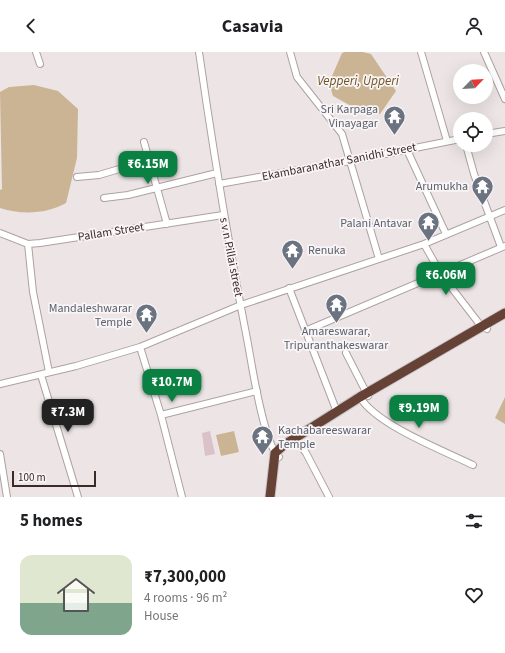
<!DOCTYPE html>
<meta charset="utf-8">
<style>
:root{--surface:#fff;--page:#f2f2f2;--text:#202124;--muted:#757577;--accent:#0b8043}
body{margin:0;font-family:"Source Sans 3",sans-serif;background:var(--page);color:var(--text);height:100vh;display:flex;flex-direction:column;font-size:15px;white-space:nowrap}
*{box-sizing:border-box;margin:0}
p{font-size:13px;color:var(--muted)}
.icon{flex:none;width:22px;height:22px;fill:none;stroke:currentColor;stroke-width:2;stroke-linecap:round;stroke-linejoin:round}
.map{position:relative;height:445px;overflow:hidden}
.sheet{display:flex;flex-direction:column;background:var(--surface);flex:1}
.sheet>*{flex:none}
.needle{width:26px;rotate:65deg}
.controls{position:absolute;left:453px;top:12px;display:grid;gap:8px}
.controls a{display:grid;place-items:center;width:40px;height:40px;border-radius:50%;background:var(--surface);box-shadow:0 4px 16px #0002;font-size:20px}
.scale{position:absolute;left:12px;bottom:10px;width:84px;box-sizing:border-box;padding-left:4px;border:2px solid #3c2a26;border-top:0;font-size:11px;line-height:14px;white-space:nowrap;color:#3c2a26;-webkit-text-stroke:3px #f9f5f6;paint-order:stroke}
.price{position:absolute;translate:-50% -34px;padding:0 9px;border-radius:8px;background:var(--accent);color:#fff;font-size:13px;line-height:26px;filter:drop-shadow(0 1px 2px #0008)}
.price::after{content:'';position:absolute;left:50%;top:24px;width:12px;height:9px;margin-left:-6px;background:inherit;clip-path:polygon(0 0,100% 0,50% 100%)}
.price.current{background:#222;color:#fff}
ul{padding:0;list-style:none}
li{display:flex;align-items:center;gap:12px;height:100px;padding:0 20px}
li span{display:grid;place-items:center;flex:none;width:112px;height:80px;border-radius:12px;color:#555}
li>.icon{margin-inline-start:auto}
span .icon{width:48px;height:48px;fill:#fffc;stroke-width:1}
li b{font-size:17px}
h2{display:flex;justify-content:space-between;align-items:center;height:48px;padding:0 20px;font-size:17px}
header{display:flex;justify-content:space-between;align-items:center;height:52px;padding:0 20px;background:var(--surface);font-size:18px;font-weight:700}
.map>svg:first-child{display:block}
</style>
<header><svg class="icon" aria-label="back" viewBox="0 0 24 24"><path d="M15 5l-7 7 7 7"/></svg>Casavia<svg class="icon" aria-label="person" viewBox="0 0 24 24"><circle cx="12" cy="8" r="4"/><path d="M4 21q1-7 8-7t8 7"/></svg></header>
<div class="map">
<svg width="505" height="445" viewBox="0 0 505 445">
<rect width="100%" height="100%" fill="#ede5e5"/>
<path fill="#dbc1c9" d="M210,379L215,402L205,404L202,381Z"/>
<path fill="#cab494" d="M345,0H363L371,2L396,39L380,62L366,64L362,60L333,44L329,31L342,1Z
M34,33L58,39L78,57L77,106L66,151C46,162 22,163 0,156V138L2,137L0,40L9,35Z
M505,345V372L495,366Z
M234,379L239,400L221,404L216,383Z"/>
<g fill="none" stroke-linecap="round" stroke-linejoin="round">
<defs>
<path id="minor" d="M36,0L40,12
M199,0C213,98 229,195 248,292C252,314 264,393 279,405
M290,0L297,25L342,82L379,207
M421,0L447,89
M484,0L505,47
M486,82L505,79
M144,90L167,172
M466,93L474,122L501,195
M407,98L446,182
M77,125L99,123L150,108
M219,132L350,109L460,87
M104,146L128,143L217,121
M0,181L28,192L40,191L223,163
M28,192L33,240L49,320
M424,192L441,222L481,274L487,277
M289,236L337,360
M305,279L505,194
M140,295L161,363
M346,301L368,344
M41,323L78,445
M0,332L76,314L140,295L241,253L424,192L505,158
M360,345C375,372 444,399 473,413
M297,389L306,401L329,445
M0,402L7,445
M182,445L161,363L257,339"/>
<path id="highway" d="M270,445L275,401L284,393L360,345L505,261"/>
</defs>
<use href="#minor" stroke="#ada2a0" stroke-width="8"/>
<use href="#highway" stroke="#c8c3c2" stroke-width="11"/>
<use href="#minor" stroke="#fff" stroke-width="6"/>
<use href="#highway" stroke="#654136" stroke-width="9"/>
</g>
<defs>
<symbol id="temple-pin" viewBox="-11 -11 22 30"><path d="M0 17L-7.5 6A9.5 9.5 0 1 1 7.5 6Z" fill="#6b7280" stroke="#f9f5f6"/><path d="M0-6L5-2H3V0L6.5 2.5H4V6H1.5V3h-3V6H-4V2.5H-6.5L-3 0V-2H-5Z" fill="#fff"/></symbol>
</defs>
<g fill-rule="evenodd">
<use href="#temple-pin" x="382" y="52" width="25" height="34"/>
<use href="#temple-pin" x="470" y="122" width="25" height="34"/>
<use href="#temple-pin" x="416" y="158" width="25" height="34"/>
<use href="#temple-pin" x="280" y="186" width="25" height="34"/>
<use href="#temple-pin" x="324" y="240" width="25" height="34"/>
<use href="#temple-pin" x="134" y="250" width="25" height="34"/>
<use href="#temple-pin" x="250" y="372" width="25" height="34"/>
</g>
<g text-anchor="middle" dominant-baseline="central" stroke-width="3.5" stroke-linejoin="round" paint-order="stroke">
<g font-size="12" fill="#5b616d" stroke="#f9f5f6" text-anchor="end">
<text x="378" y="57">Sri Karpaga<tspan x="378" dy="14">Vinayagar</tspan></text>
<text x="468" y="134">Arumukha</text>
<text x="412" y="171">Palani Antavar</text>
<text x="308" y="198" text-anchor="start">Renuka</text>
<text x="132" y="256">Mandaleshwarar<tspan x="132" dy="14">Temple</tspan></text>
<text x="336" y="279" text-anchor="middle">Amareswarar,<tspan x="336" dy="14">Tripuranthakeswarar</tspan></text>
<text x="278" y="378" text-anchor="start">Kachabareeswarar<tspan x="278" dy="14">Temple</tspan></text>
</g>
<g font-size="12" fill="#3c2a26" stroke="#f9f5f6">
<text transform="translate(339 110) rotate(-11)">Ekambaranathar Sanidhi Street</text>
<text transform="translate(111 180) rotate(-9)">Pallam Street</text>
<text transform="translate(231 205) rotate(79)">s v n Pillai street</text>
</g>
<g font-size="13" font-style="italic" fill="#715427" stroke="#f9f5f6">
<text x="358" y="29">Vepperi, Upperi</text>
</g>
</g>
</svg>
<div class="controls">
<a><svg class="needle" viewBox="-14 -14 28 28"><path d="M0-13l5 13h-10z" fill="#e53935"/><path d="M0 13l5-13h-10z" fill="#757577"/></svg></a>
<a><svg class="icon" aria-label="locate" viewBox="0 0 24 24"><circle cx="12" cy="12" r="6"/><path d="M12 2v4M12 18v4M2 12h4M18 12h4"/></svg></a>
</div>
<div class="scale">100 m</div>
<b class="price" style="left:148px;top:133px">₹6.15M</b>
<b class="price" style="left:446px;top:244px">₹6.06M</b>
<b class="price" style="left:172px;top:351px">₹10.7M</b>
<b class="price" style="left:419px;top:377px">₹9.19M</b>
<b class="price current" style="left:68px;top:381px">₹7.3M</b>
</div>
<section class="sheet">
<h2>5 homes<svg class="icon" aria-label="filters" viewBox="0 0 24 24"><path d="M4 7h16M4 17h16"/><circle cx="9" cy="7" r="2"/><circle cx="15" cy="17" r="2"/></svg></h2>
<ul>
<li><span style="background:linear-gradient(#dfe7d0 60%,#7fa58c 0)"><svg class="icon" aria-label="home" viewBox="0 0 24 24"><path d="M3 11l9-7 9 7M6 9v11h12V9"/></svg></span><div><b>₹7,300,000</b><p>4 rooms · 96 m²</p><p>House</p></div><svg class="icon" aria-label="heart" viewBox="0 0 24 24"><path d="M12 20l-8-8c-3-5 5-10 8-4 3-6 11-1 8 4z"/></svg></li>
</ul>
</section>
